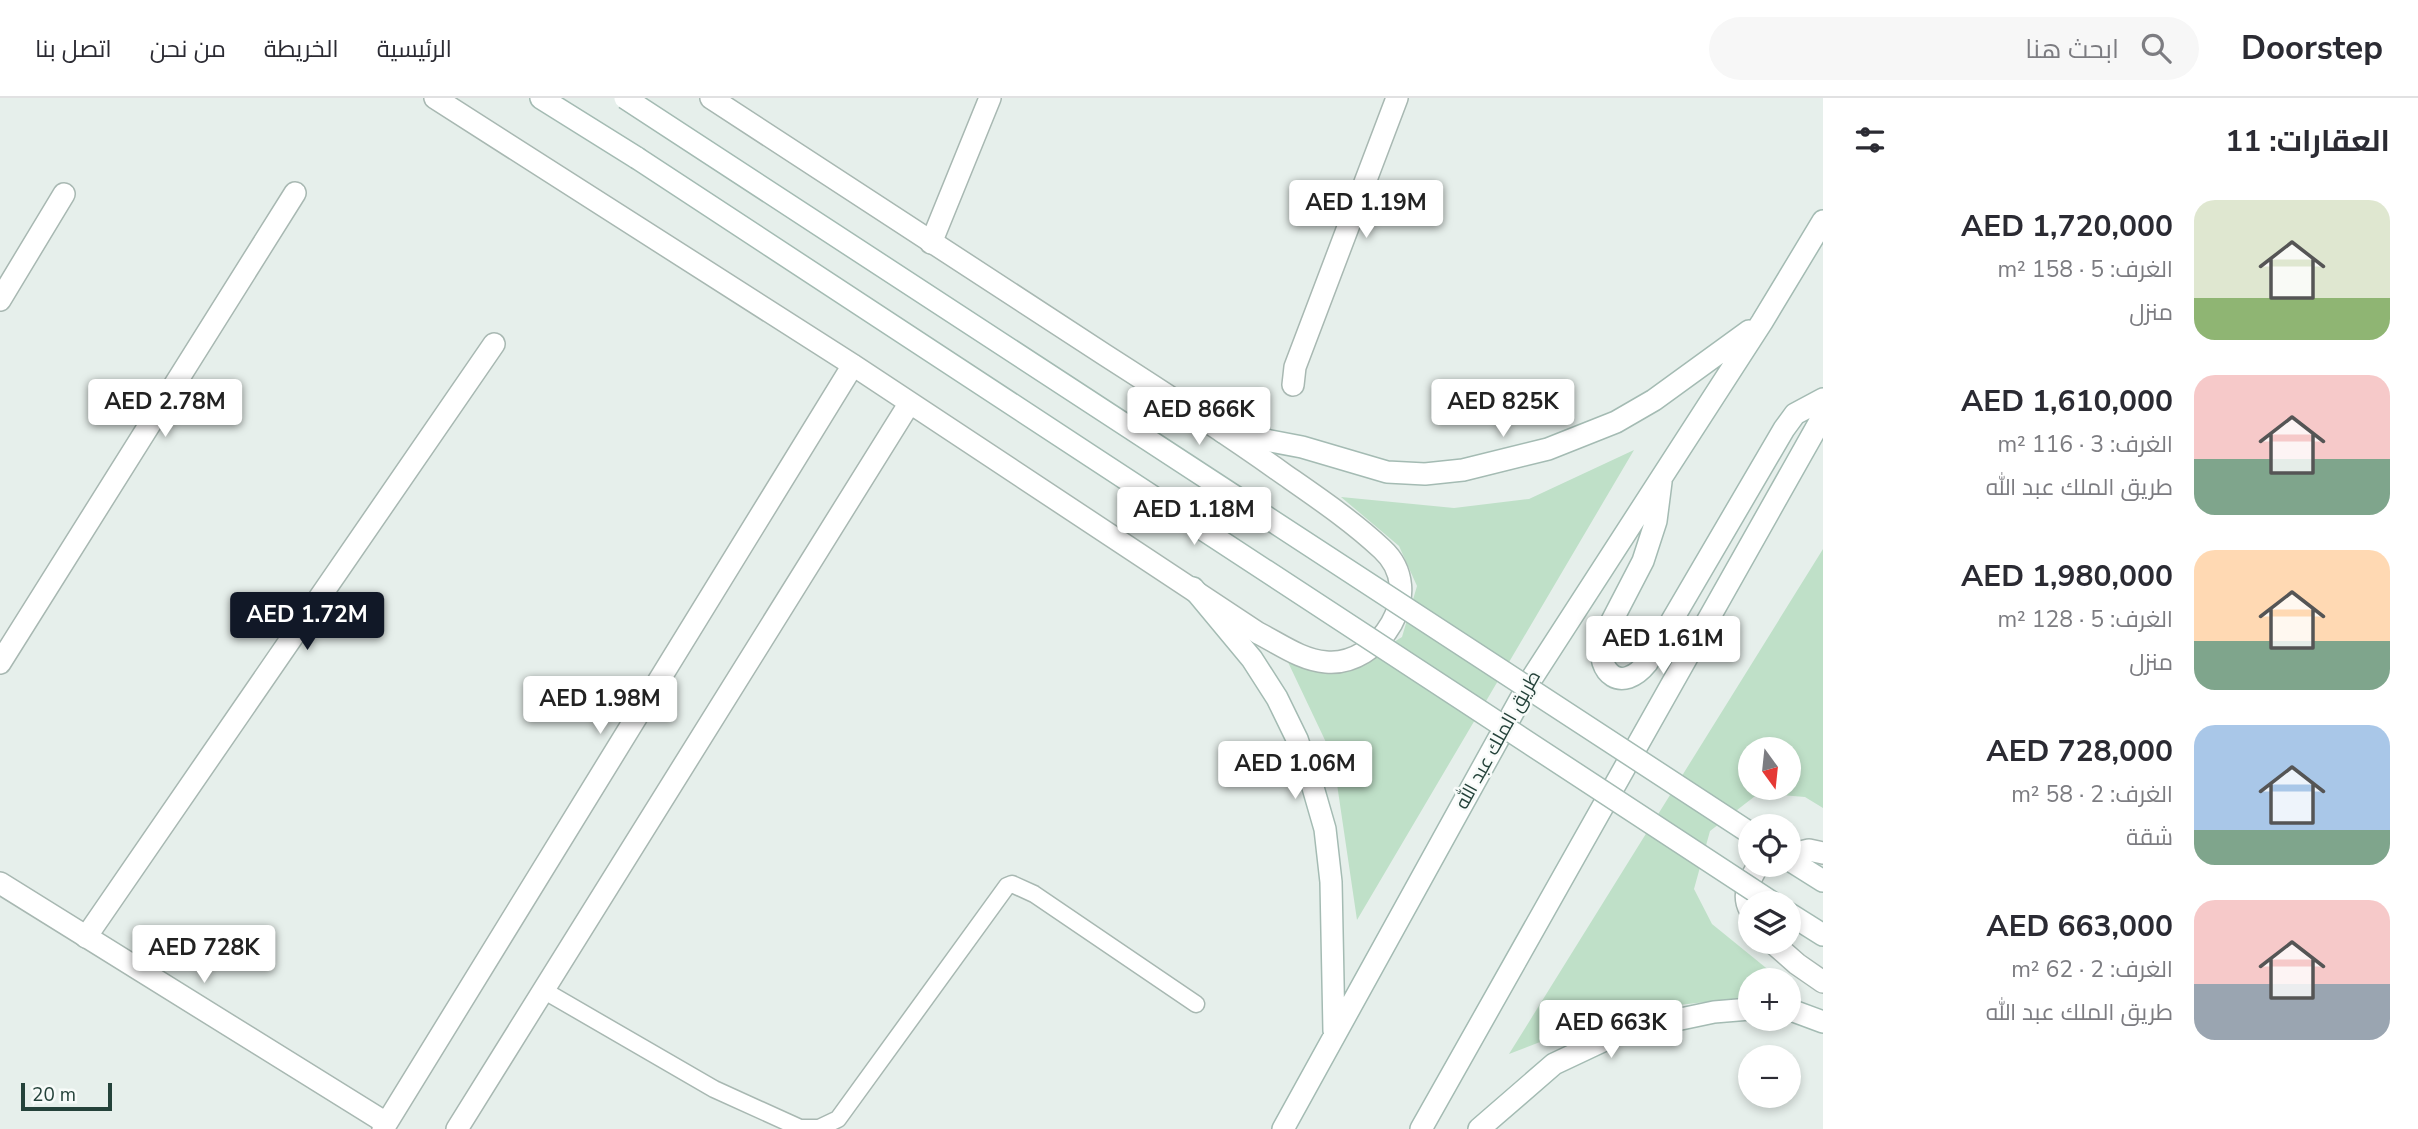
<!DOCTYPE html>
<html lang="ar">
<meta charset="utf-8">
<style>
:root{--surface:#fff;--page:#f7f7f7;--text:#2b2b33;--muted:#7c7c81;--line:#e1e1e2;--accent:#111827}
body{margin:0;font-family:"Nunito Sans",Cairo,sans-serif;background:var(--page);color:var(--text);direction:rtl;height:100vh;display:flex;flex-direction:column;font-size:26px;white-space:nowrap}
*{box-sizing:border-box;margin:0}
p{font-size:23px;color:var(--muted)}
.icon{flex:none;width:38px;height:38px;fill:none;stroke:currentColor;stroke-width:2;stroke-linecap:round;stroke-linejoin:round}
.map{position:relative;flex:1;overflow:hidden;direction:ltr}
.side{display:flex;flex-direction:column;background:var(--surface);width:595px}
.side>*{flex:none}
.needle{width:46px;rotate:165deg}
.fabs{position:absolute;left:1738px;top:639px;display:grid;gap:14px}
.fabs a{display:grid;place-items:center;width:63px;height:63px;border-radius:50%;background:var(--surface);box-shadow:0 4px 10px #0003;font-size:35px}
.scale{position:absolute;left:21px;bottom:18px;width:91px;box-sizing:border-box;padding-left:7px;border:4px solid #24423a;border-top:0;font-size:19px;line-height:24px;white-space:nowrap;color:#24423a;-webkit-text-stroke:5px #f7fbf9;paint-order:stroke}
.price{position:absolute;translate:-50% -60px;padding:0 16px;border-radius:7px;background:#fff;color:#222;font-size:23px;line-height:46px;filter:drop-shadow(0 2px 4px #0008)}
.price::after{content:'';position:absolute;left:50%;top:42px;width:21px;height:16px;margin-left:-10px;background:inherit;clip-path:polygon(0 0,100% 0,50% 100%)}
.price.selected{background:var(--accent);color:#fff}
ul{padding:0;list-style:none}
li{display:flex;align-items:center;gap:21px;height:175px;padding:0 28px}
li span{display:grid;place-items:center;flex:none;width:196px;height:140px;border-radius:21px;color:#555}
li>.icon{margin-inline-start:auto}
span .icon{width:84px;height:84px;fill:#fffc;stroke-width:1}
li b{font-size:30px}
h2{display:flex;justify-content:space-between;align-items:center;height:84px;padding:0 28px;font-size:30px}
header{display:flex;align-items:center;gap:42px;box-sizing:border-box;height:98px;padding:0 35px;background:var(--surface);border-bottom:2px solid var(--line)}
header strong{font-size:33px}
nav{display:flex;gap:38px;margin-inline-start:auto;font-size:24px}
.search{width:490px;height:63px;background:var(--page);display:flex;align-items:center;gap:18px;box-sizing:border-box;padding:0 24px;border-radius:38px;color:var(--muted);font-size:26px}
main{display:flex;flex:1;min-height:0}
.map>svg:first-child{display:block}
</style>
<header>
<strong>Doorstep</strong>
<div class="search"><svg class="icon" aria-label="search" viewBox="0 0 24 24"><circle cx="10" cy="10" r="6"/><path d="M15 15l6 6"/></svg>ابحث هنا</div>
<nav><a>الرئيسية</a><a>الخريطة</a><a>من نحن</a><a>اتصل بنا</a></nav>
</header>
<main>
<section class="side">
<h2>العقارات: 11<svg class="icon" aria-label="filters" viewBox="0 0 24 24"><path d="M4 7h16M4 17h16"/><circle cx="9" cy="7" r="2"/><circle cx="15" cy="17" r="2"/></svg></h2>
<ul>
<li><span style="background:linear-gradient(#dfe7d0 70%,#8fb573 0)"><svg class="icon" aria-label="home" viewBox="0 0 24 24"><path d="M3 11l9-7 9 7M6 9v11h12V9"/></svg></span><div><b>AED 1,720,000</b><p>الغرف: 5 · 158 m²</p><p>منزل</p></div></li>
<li><span style="background:linear-gradient(#f6c9c9 60%,#7fa58c 0)"><svg class="icon" aria-label="home" viewBox="0 0 24 24"><path d="M3 11l9-7 9 7M6 9v11h12V9"/></svg></span><div><b>AED 1,610,000</b><p>الغرف: 3 · 116 m²</p><p>طريق الملك عبد الله</p></div></li>
<li><span style="background:linear-gradient(#ffd9b3 65%,#7fa58c 0)"><svg class="icon" aria-label="home" viewBox="0 0 24 24"><path d="M3 11l9-7 9 7M6 9v11h12V9"/></svg></span><div><b>AED 1,980,000</b><p>الغرف: 5 · 128 m²</p><p>منزل</p></div></li>
<li><span style="background:linear-gradient(#a9c7e8 75%,#7fa58c 0)"><svg class="icon" aria-label="home" viewBox="0 0 24 24"><path d="M3 11l9-7 9 7M6 9v11h12V9"/></svg></span><div><b>AED 728,000</b><p>الغرف: 2 · 58 m²</p><p>شقة</p></div></li>
<li><span style="background:linear-gradient(#f6c9c9 60%,#9aa5b1 0)"><svg class="icon" aria-label="home" viewBox="0 0 24 24"><path d="M3 11l9-7 9 7M6 9v11h12V9"/></svg></span><div><b>AED 663,000</b><p>الغرف: 2 · 62 m²</p><p>طريق الملك عبد الله</p></div></li>
</ul>
</section>
<div class="map">
<svg width="1823" height="1031" viewBox="0 0 1823 1031">
<rect width="100%" height="100%" fill="#e6efeb"/>
<path fill="#bfe0c8" fill-rule="evenodd" d="M1634,352L1357,822L1333,659L1277,541L1347,573L1402,539L1417,488L1399,448L1341,399L1454,410L1529,401Z
M1823,451V710L1805,699L1759,695L1710,733L1694,791L1712,826L1781,882H1750V899L1617,914L1509,956ZM1750,651H1788V690H1750Z"/>
<g fill="none" stroke-linecap="round" stroke-linejoin="round">
<defs>
<path id="service" d="M543,892L714,991L800,1030H819L838,1021L1007,788L1012,786L1034,796L1196,906"/>
<path id="minor" d="M931,145L990,0
M0,202L64,96
M1293,287L1295,269L1397,0
M0,565L295,95
M86,839L494,246"/>
<path id="tertiary" d="M435,0L853,267L1258,535C1280,546 1301,562 1326,564C1379,569 1429,494 1382,451C1352,423 1318,400 1285,377C1226,335 1166,296 1105,257C973,172 842,86 711,0
M1788,757L1809,752L1823,755
M0,785L386,1025
M1750,812C1741,796 1750,781 1759,766
M1772,844L1797,866L1823,884
M383,1031L853,267
M457,1031L909,306"/>
<path id="secondary" d="M541,0L637,60
M1223,334L1302,349L1387,374L1425,376L1463,372L1548,351L1616,324L1654,302L1749,233
M1661,384L1656,423L1643,463L1602,542C1596,576 1622,596 1647,565L1784,331L1795,316L1823,301
M1193,490L1252,561L1277,600L1297,641L1310,679L1325,731L1331,784L1334,933
M1788,761L1823,783
M1788,815L1823,837
M1788,911L1823,924
M1283,1031L1532,580L1762,224L1823,123
M1421,1031L1823,318
M1479,1031L1554,966L1624,933L1714,914L1750,911"/>
</defs>
<use href="#service" stroke="#a8b8b2" stroke-width="19"/>
<use href="#minor" stroke="#a8b8b2" stroke-width="24"/>
<use href="#tertiary" stroke="#a8b8b2" stroke-width="24"/>
<use href="#secondary" stroke="#a4bbb3" stroke-width="24"/>
<use href="#service" stroke="#fff" stroke-width="16"/>
<use href="#minor" stroke="#fff" stroke-width="21"/>
<use href="#tertiary" stroke="#fff" stroke-width="21"/>
<use href="#secondary" stroke="#fff" stroke-width="21"/>
<defs>
<path id="secondary-bridge" d="M625,0L1750,735
M637,60C1016,308 1393,558 1773,805"/>
</defs>
<use href="#secondary-bridge" stroke="#a4bbb3" stroke-width="24" stroke-linecap="butt"/>
<use href="#secondary-bridge" stroke="#fff" stroke-width="21"/>
</g>
<g text-anchor="middle" dominant-baseline="central" stroke-width="5" stroke-linejoin="round" paint-order="stroke">
<g font-size="19" fill="#24423a" stroke="#f7fbf9">
<text transform="translate(1498 642) rotate(-61)">طريق الملك عبد الله</text>
</g>
</g>
</svg>
<div class="fabs">
<a><svg class="needle" viewBox="-14 -14 28 28"><path d="M0-13l5 13h-10z" fill="#e53935"/><path d="M0 13l5-13h-10z" fill="#7c7c81"/></svg></a>
<a><svg class="icon" aria-label="locate" viewBox="0 0 24 24"><circle cx="12" cy="12" r="6"/><path d="M12 2v4M12 18v4M2 12h4M18 12h4"/></svg></a>
<a><svg class="icon" aria-label="layers" viewBox="0 0 24 24"><path d="M12 4l9 5-9 5-9-5zM3 14l9 5 9-5"/></svg></a>
<a>+</a>
<a>−</a>
</div>
<div class="scale">20 m</div>
<b class="price" style="left:1366px;top:142px">AED 1.19M</b>
<b class="price" style="left:165px;top:341px">AED 2.78M</b>
<b class="price" style="left:1503px;top:341px">AED 825K</b>
<b class="price" style="left:1199px;top:349px">AED 866K</b>
<b class="price" style="left:1194px;top:449px">AED 1.18M</b>
<b class="price selected" style="left:307px;top:554px">AED 1.72M</b>
<b class="price" style="left:1663px;top:578px">AED 1.61M</b>
<b class="price" style="left:600px;top:638px">AED 1.98M</b>
<b class="price" style="left:1295px;top:703px">AED 1.06M</b>
<b class="price" style="left:204px;top:887px">AED 728K</b>
<b class="price" style="left:1611px;top:962px">AED 663K</b>
</div>
</main>
